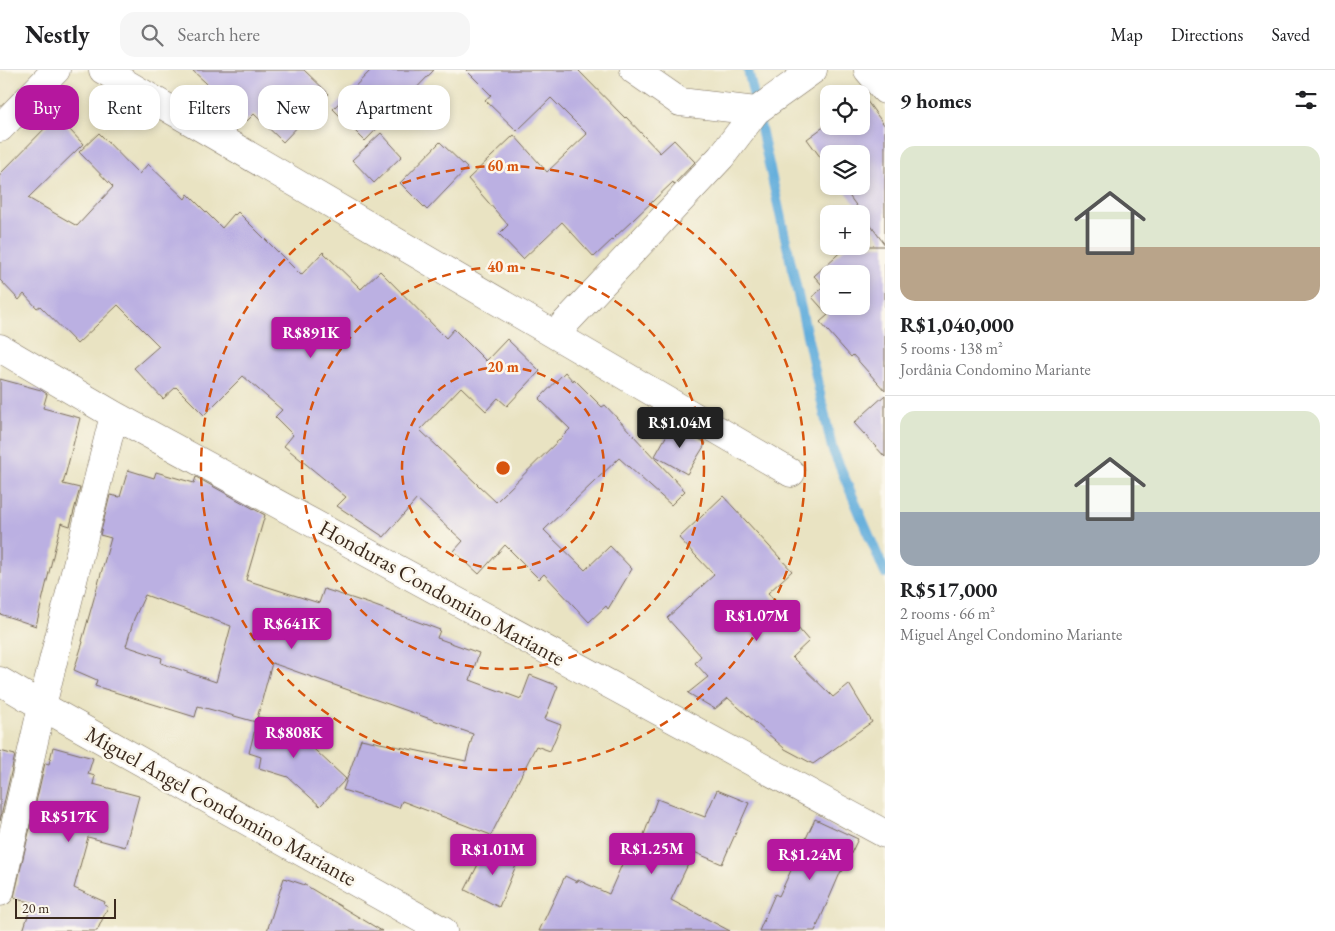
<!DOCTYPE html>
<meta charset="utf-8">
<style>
:root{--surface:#fff;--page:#f6f6f6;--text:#202124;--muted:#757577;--line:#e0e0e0;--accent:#b5179e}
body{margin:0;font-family:"EB Garamond",serif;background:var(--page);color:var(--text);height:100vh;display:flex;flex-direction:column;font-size:19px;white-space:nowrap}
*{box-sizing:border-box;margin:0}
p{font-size:16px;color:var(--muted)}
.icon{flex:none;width:28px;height:28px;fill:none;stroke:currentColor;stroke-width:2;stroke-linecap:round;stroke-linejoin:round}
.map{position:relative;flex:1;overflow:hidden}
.sheet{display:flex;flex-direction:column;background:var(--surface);width:450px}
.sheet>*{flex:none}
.banner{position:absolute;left:15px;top:15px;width:475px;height:45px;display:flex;gap:10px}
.fabs{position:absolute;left:820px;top:15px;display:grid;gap:10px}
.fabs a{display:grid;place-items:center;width:50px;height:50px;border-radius:10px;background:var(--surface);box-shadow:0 2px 8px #0003;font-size:25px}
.scale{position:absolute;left:15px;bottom:12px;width:101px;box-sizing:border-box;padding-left:5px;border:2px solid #3b2a1e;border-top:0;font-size:14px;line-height:18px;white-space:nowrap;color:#3b2a1e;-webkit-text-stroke:4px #fbf7ec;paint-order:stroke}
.price{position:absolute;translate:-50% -42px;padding:0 11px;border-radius:5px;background:var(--accent);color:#fff;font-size:16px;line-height:32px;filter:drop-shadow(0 1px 2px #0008)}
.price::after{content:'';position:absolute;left:50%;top:30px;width:15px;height:11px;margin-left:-8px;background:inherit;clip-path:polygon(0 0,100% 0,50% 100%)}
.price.active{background:#222;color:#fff}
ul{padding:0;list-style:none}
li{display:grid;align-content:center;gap:10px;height:265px;padding:0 15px}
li+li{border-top:1px solid var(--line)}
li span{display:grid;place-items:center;height:155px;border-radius:15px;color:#555}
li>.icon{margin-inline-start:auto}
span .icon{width:90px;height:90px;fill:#fffc;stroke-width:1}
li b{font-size:21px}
h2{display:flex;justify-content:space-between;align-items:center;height:60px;padding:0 15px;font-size:21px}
.pill{padding:0 18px;border-radius:15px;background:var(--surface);box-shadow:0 2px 8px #0003;font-size:18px;line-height:45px}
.pill.active{background:var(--accent);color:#fff}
header{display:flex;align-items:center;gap:30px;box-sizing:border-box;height:70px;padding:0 25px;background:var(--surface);border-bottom:1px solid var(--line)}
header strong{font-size:24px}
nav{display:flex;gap:28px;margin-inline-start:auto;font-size:18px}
.search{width:350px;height:45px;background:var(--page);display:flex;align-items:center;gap:12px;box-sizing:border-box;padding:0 18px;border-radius:15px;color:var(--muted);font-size:19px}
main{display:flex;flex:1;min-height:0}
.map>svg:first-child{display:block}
</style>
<header>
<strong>Nestly</strong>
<div class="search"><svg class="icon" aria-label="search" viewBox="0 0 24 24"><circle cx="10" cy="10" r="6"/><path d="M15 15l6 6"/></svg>Search here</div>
<nav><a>Map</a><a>Directions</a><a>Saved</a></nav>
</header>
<main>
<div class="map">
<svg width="885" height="861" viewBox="0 0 885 861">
<rect width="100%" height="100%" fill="#fbf7ec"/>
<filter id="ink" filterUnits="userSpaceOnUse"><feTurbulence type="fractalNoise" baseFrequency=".02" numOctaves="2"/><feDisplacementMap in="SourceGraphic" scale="10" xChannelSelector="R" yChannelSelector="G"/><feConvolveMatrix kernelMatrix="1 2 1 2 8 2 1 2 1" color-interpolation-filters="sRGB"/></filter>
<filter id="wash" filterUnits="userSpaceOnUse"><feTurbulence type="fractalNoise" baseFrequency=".0096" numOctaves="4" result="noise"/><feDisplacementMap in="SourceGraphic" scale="20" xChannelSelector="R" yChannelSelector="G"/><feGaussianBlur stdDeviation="1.12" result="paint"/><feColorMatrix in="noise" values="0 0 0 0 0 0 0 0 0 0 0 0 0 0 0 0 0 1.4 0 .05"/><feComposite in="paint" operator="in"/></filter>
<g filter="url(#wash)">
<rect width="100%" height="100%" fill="#e9e3c2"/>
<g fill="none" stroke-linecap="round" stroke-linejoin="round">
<path stroke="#64aedc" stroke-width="10" d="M748,0L832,378L885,503"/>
</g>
<g id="blocks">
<path fill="#bbb0e2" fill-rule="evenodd" d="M192,0H304L329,24L283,72L254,44L247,51Z
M371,0H434L365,71L333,39Z
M466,0H580L579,1L625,48L626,47L660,83L674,70L695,92L674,114L673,112L594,187L562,152L523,189L499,164L508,155L468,109L514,65L547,102L587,64L551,28L517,61L485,30L491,25Z
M864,27L885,56V175L842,116H861V84H829V99L807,69L829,53V56H861V29Z
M57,46L83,74L28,128L77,156L113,117L79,82L99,63L139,104L148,94L185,129L188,124L222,158L234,144L235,145L238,142L301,205L323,182L361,219L380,201L446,268L454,259L486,291L507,269L540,301L507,336L498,328L486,341L461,317L420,360L496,432L570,359L539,329L565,302L573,311L574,309L602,337L605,335L685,421L671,435L619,388L544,460L585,500L610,476L632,499L608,539L606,536L589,552L544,504L539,509L505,475L479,504L454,481L463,471L417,429L384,467L337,436L346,427L284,376L293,365L275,347L282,340L243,306L204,345L176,317L163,329L134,298L159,276L118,235L77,274L40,236L37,238L24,224L19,230L0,210V104Z
M381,63L402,86L374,113L352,90Z
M440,72L467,98L427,140L400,113Z
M847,176H885V321L853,285L851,287L820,252L828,245L812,227L824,217L814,206ZM829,204H861V236H829Z
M0,309L41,320L47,324L43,338L80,348L63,414L80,418L70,456L61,453L36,556L0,544Z
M885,325V387L854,353Z
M673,354L706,373L687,404L655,386Z
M128,400L154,408L156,402L194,413L196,407L265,445L246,510L319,533L324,519L370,534L440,560L437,568L479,583L470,610L521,629L530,605L558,616L545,649L561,655L550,681L536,676L491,765L402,731L399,738L343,720L361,669L466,691L473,664L272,593L256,652L198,636L195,647L95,616L97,610L74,600L83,572L82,571L111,468L100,465L110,425L120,427ZM145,525L231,556L216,612L161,593L162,588L126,576L134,549Z
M723,426L792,501L768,523L809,571L792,587L833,627L849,614L872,652L813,694L785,679L728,628L715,639L688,623L708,607L695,593L701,586L667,548L714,505L679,468Z
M258,647L304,656L301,667L346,709L320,736L288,707L259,698L261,687L249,683Z
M53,677L93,688L88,704L95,706L93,714L139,726L125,777L88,767L74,818L105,832L104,835L108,837L97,861H23L32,833L14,827L45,693L49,694Z
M0,681L15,685L0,751Z
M717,720L749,733L722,794L694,782L671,830L730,861H539L565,806L577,812L578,810L609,824L634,767L642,770L657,729L705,747Z
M815,749L858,769L842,802L841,801L815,861H759L775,824L779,826Z
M488,775L519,788L499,837L465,820Z
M284,808L305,815L382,861H267Z"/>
</g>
</g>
<g filter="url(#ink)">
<use href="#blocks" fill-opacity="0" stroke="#786b57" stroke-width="1"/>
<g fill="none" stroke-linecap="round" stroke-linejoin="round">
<defs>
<path id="minor" d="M103,0L791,403
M634,0L680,32L756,41L813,0
M868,0L885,20
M0,58L56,0
M555,264L721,87L756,41
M0,278L114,345L885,764
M0,611L42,636L443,861
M0,822L42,636L114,345"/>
</defs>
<use href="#minor" stroke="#786b57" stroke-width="29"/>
<use href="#minor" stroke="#fff" stroke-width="28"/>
</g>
</g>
<g fill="none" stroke="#d7540e" stroke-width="2.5" stroke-dasharray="9 6">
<circle cx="503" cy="398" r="101"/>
<circle cx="503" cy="398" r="201"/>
<circle cx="503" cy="398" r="302"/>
</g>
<g text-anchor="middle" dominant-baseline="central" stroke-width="5" stroke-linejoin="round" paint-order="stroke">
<g font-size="22" fill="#3b2a1e" stroke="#fbf7ec">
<text transform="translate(442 523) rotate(29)">Honduras Condomino Mariante</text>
<text transform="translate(221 736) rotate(29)">Miguel Angel Condomino Mariante</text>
</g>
</g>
<circle cx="503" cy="398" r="8" fill="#d7540e" stroke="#fbf7ec" stroke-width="2.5"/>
<g font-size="15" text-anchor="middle" font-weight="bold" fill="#d7540e" stroke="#fbf7ec" stroke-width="5" stroke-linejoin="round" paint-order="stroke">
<text x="503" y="101">60 m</text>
<text x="503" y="202">40 m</text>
<text x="503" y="302">20 m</text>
</g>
</svg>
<div class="fabs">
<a><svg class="icon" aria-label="locate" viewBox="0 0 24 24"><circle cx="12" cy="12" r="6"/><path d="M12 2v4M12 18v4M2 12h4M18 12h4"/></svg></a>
<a><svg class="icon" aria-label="layers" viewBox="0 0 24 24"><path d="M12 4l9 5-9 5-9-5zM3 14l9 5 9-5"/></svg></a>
<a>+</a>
<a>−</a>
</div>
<div class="scale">20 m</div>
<b class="price" style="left:311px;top:289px">R$891K</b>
<b class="price active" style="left:680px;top:379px">R$1.04M</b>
<b class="price" style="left:757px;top:572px">R$1.07M</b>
<b class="price" style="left:292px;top:580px">R$641K</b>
<b class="price" style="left:294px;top:689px">R$808K</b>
<b class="price" style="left:69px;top:773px">R$517K</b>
<b class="price" style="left:652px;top:805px">R$1.25M</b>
<b class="price" style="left:493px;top:806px">R$1.01M</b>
<b class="price" style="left:810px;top:811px">R$1.24M</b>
<div class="banner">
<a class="pill active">Buy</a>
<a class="pill">Rent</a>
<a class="pill">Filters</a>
<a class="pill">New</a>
<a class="pill">Apartment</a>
</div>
</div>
<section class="sheet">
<h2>9 homes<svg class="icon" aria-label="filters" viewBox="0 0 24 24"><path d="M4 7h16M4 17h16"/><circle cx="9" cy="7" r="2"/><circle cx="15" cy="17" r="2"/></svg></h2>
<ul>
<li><span style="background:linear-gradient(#dfe7d0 65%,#b9a48a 0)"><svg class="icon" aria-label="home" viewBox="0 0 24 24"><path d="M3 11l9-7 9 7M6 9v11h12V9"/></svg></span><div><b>R$1,040,000</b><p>5 rooms · 138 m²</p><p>Jordânia Condomino Mariante</p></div></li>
<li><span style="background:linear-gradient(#dfe7d0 65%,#9aa5b1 0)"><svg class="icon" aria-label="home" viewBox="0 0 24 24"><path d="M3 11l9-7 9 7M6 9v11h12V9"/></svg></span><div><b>R$517,000</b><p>2 rooms · 66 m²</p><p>Miguel Angel Condomino Mariante</p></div></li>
</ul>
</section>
</main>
